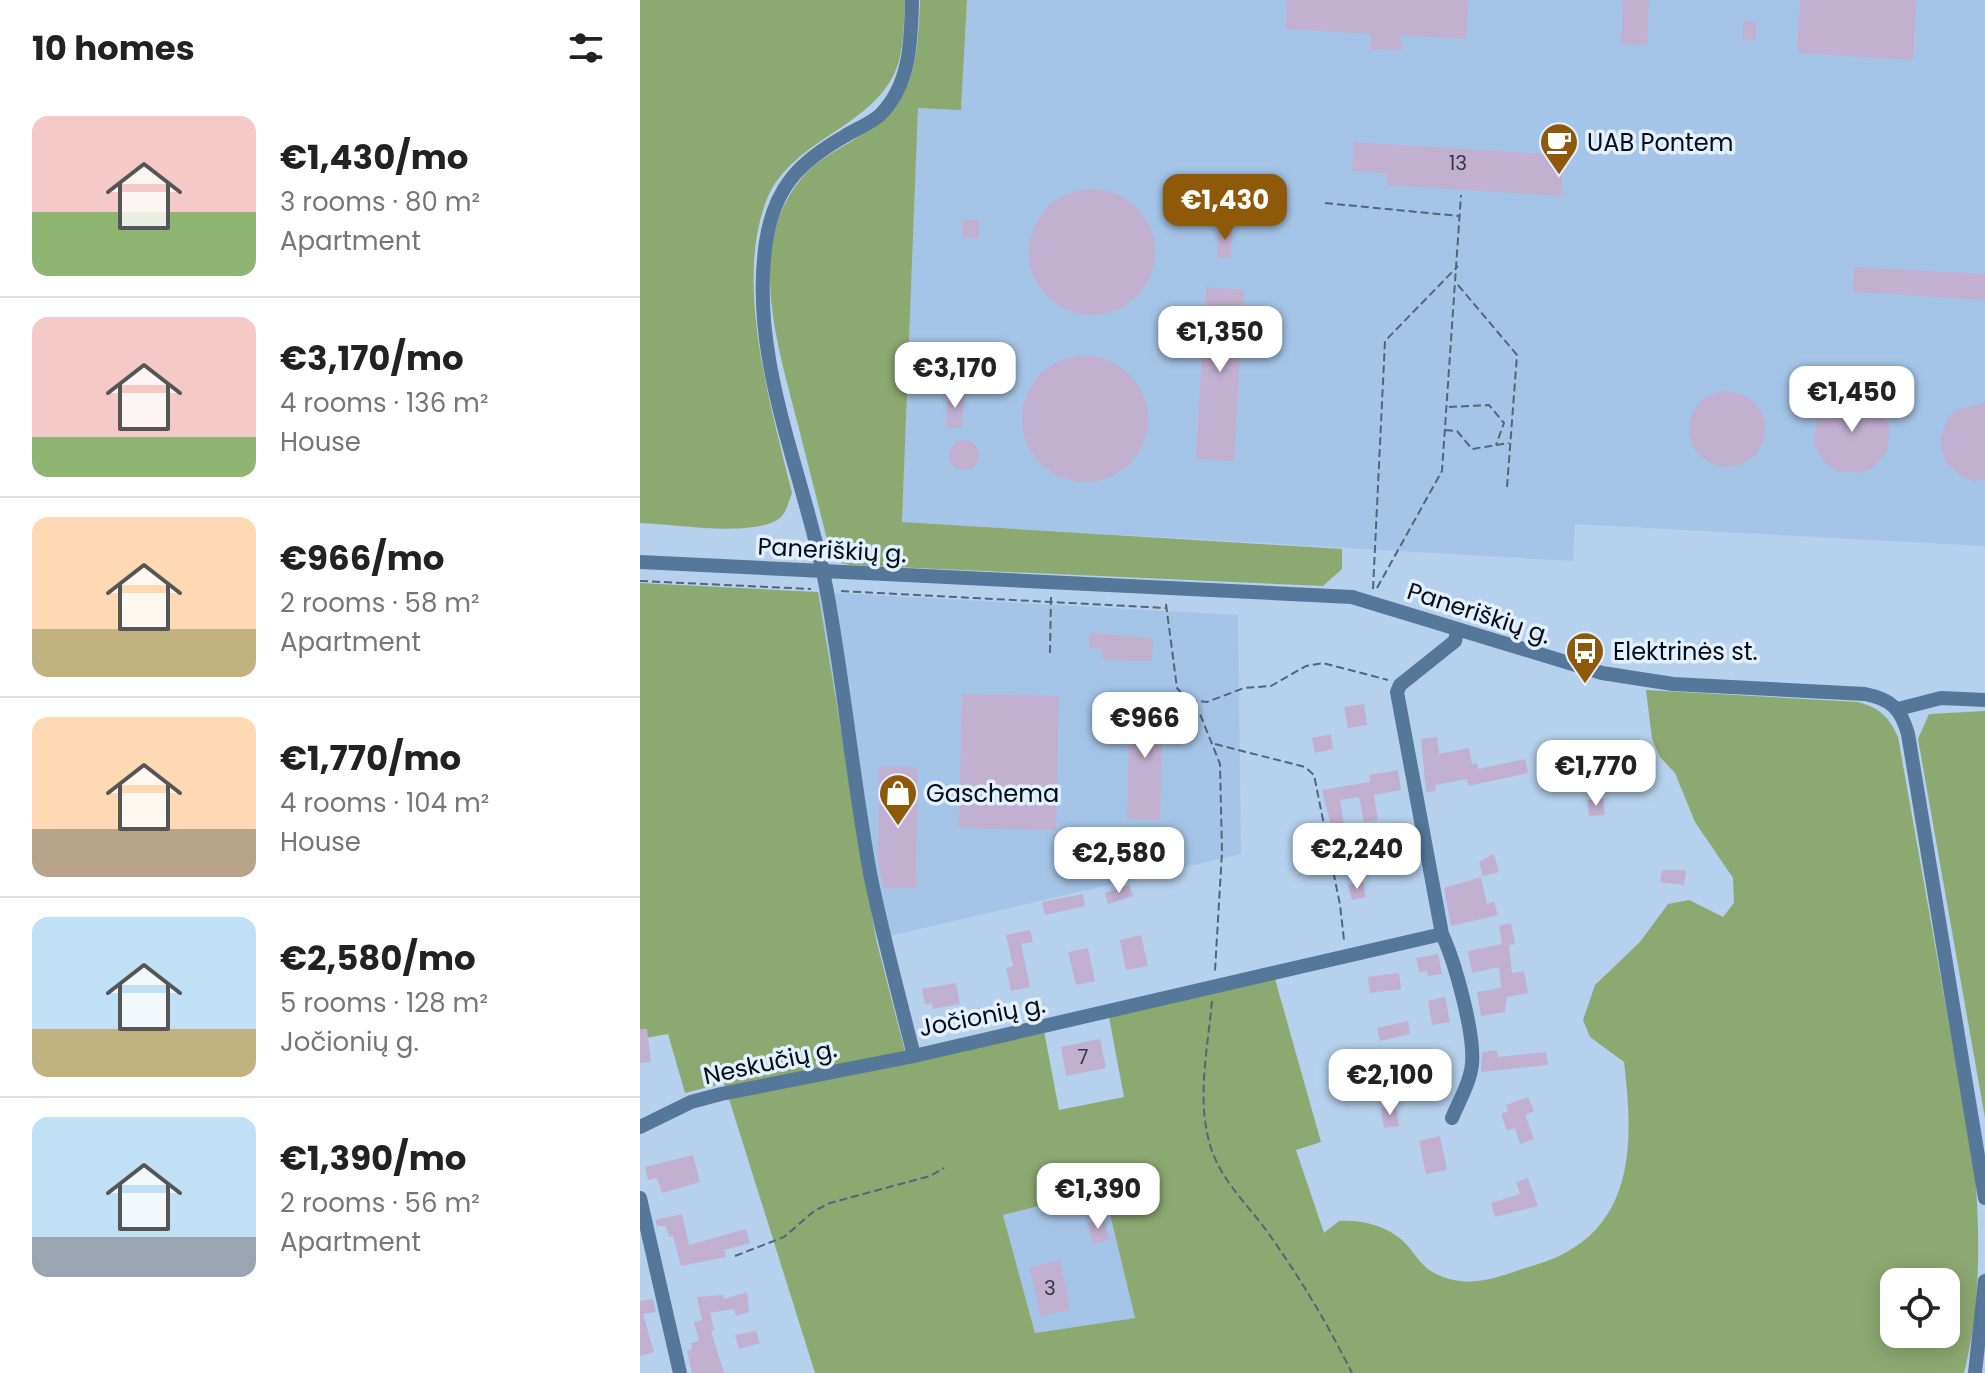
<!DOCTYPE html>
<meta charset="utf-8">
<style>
:root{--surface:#fff;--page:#f6f6f6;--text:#222;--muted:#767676;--line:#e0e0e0;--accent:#8e5a0a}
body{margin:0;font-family:Poppins,sans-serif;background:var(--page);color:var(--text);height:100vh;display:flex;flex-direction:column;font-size:30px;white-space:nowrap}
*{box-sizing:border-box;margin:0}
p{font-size:26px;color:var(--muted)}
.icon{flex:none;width:44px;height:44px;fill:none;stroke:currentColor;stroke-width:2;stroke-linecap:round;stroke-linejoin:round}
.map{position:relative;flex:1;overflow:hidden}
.side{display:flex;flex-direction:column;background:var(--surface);width:640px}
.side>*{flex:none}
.tools{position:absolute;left:1240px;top:1268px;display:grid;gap:16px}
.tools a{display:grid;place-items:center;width:80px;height:80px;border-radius:16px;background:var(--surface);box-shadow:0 4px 20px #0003;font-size:40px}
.price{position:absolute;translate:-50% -68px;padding:0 18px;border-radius:16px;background:#fff;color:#222;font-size:26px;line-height:52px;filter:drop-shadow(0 2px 4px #0008)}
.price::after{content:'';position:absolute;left:50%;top:48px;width:24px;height:18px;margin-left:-12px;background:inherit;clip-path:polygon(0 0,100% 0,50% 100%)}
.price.active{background:var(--accent);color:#fff}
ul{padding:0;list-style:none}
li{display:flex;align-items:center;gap:24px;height:200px;padding:0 32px}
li+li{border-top:2px solid var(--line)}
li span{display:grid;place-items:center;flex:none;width:224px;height:160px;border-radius:16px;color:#555}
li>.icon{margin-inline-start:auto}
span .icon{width:96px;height:96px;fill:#fffc;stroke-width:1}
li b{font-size:34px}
h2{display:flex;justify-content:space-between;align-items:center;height:96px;padding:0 32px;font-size:34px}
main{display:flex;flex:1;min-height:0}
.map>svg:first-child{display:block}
</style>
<main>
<section class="side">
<h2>10 homes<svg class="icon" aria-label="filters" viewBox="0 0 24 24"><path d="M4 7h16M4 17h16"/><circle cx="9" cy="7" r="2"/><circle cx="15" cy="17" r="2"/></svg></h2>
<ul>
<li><span style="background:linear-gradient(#f6c9c9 60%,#8fb573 0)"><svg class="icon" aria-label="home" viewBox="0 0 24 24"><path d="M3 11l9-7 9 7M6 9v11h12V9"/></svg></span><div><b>€1,430/mo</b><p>3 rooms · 80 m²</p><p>Apartment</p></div></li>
<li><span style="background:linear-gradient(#f6c9c9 75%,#8fb573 0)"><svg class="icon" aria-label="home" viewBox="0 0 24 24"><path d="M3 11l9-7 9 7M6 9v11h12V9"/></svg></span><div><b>€3,170/mo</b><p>4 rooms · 136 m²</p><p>House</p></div></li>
<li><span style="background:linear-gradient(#ffd9b3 70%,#c2b280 0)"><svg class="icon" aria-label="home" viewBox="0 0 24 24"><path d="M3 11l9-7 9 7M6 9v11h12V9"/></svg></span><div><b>€966/mo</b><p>2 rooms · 58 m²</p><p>Apartment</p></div></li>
<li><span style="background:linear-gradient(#ffd9b3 70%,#b9a48a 0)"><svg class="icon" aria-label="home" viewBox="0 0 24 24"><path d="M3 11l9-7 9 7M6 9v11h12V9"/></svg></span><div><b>€1,770/mo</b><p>4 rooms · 104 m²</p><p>House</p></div></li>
<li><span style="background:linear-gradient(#bfe0f5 70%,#c2b280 0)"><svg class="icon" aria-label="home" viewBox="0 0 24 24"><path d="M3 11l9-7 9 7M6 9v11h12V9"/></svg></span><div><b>€2,580/mo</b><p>5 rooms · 128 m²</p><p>Jočionių g.</p></div></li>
<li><span style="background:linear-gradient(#bfe0f5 75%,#9aa5b1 0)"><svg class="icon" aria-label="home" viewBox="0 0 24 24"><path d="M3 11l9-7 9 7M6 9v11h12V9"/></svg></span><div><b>€1,390/mo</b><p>2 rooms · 56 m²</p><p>Apartment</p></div></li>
</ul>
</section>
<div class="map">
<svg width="1345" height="1373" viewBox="0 0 1345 1373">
<rect width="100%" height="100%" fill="#b5d1ee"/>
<path fill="#a5c5e8" d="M327,0H1345V546L935,524L933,561L262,522L278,107L321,109Z
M178,592L598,615L601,854L236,939Z
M464,1189L495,1318L395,1333L363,1215Z"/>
<path fill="#8da972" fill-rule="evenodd" d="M0,0H265C264,19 264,42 259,61C240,127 153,136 127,199C93,282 132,410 152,493C148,503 146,515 137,520C107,537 35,524 0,523Z
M280,0H327L321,110L278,108L262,522L702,549V569L683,586L210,565L198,562L191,555C180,512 169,468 158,425C139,349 104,247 161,179C175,161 196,151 215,139C276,101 277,67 280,0Z
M0,583L178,592L236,939L268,1063L404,1031L419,1110L484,1097L469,1017L635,979L681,1142L656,1150L684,1233L699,1221C720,1219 745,1225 762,1240C774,1251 780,1266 796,1274C825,1288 851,1280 879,1270C894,1265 911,1261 925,1253C998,1214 992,1131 984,1062L950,1037L943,1020L955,985L1000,942L1028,904L1049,900L1083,917L1094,903L1093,878L1055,822L1035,773L1020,757L1012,739L1006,690L1218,702C1240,708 1249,717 1258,737L1335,1170C1340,1238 1341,1307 1324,1373H175L84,1083L45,1093L28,1034L0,1039ZM464,1189L495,1318L395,1333L363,1215ZM1254,1282H1306V1334H1254Z
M1345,711V1118L1278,739L1289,714Z"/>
<path fill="#c2b0d1" d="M647,0H828L826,39L761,35V50L730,49L731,34L646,29Z
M983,0H1009L1007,45L981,44Z
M1160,0H1276L1273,60L1157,53Z
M1104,21L1117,22L1115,40L1102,39Z
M714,142L924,155L921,196L746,185L747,173L712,171Z
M389 252a63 63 0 1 1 126 0a63 63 0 1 1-126 0Z
M322,220H339V238L322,237Z
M578,226H592L591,258L577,257Z
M1214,267L1345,274V300L1213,292Z
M566,287L604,290L594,461L556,459Z
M313 364a15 15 0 1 1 30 0a15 15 0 1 1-30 0Z
M382 419a63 63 0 1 1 126 0a63 63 0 1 1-126 0Z
M1208,387L1220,388L1219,398L1238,407L1250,427L1247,451L1232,469L1220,473L1197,471L1186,464L1174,444L1177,420L1192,402L1207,396Z
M1049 429a38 38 0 1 1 76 0a38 38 0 1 1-76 0Z
M308,392H324L322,428H306Z
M1345,403V480L1334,481L1323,477L1305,462L1300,438L1309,416L1319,409Z
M309 455a15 15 0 1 1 30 0a15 15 0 1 1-30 0Z
M450,633L513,638L512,661L463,660V649L449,648Z
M322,694L419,696L416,830L319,828Z
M490,699L523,700L520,820L487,819Z
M724,704L727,725L708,728L704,707Z
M691,734L693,749L675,753L672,738Z
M797,737L799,754L829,748L832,764L837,763L838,769L885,759L888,773L828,786L827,779L795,785L796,791L786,792L781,739Z
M239,767H278L276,888H243L238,860Z
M758,770L761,790L734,795L738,820L724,822L719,797L700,800L706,838L722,834L725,851L700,861L682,790L730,782L729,775Z
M963,799L965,815L949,816L947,800Z
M758,822L759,826L767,825L770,839L765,840L767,848L760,849L764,868L746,873L745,868L741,869L735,842L749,838L746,825Z
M854,854L859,872L843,876L839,862Z
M1022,870H1046L1044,885L1020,882Z
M841,877L847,904L854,902L858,915L811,926L804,888Z
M723,881L726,897L712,900L708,885Z
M489,885L493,896L468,904L465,893Z
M443,894L445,906L405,915L402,902Z
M871,923L875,944L869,945L872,973L884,971L888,993L867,997L865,1012L841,1016L837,992L861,988L859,967L832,973L828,951L862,944L859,926Z
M390,930L393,942L381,944L390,987L371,991L366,968L373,966L366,935Z
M501,935L508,966L486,970L480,940Z
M448,948L455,981L436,985L428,952Z
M798,954L802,974L788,976L787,971L779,972L776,958Z
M759,973L761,989L730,993L728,977Z
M316,983L320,1004L293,1009L292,1003L285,1004L282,989Z
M805,997L810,1022L792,1025L788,1001Z
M768,1021L770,1034L740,1041L737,1028Z
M0,1029H7L11,1062L0,1063Z
M460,1039L466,1068L426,1076L421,1047Z
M857,1050L858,1057L906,1052L908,1065L841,1072L842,1052Z
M800,1071L804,1092L783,1096L780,1075Z
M888,1097L894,1111L885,1115L894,1139L880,1144L875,1128L867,1131L861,1114L868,1111L866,1105Z
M756,1106L759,1126L744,1128L741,1108Z
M800,1136L807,1170L786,1174L779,1141Z
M53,1155L60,1182L22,1193L17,1178L8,1180L5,1167Z
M888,1178L898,1206L855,1217L851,1203L880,1194L876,1182Z
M42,1214L49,1245L106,1229L110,1243L84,1250L86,1257L41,1266L33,1236L29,1237L26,1226H17L15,1220Z
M464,1219L469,1240L453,1244L447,1223Z
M420,1260L430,1310L400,1316L390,1267Z
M107,1292L109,1312L96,1316L94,1309L70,1313L74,1330L71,1331L84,1373H52L47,1351L52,1349L51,1343L59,1341L54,1322L62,1320L57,1297L83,1295L84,1299Z
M13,1299L16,1312L3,1314L14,1352L0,1356V1301Z
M116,1331L120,1343L99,1349L95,1335Z"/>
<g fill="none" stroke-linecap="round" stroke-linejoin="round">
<path stroke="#546578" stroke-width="2" stroke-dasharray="8 4" stroke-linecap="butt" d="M685,203L819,216
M818,285L877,355L867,487
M809,407L849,405L864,423L856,445
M805,430L817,431L832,449L869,443
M0,581L171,589
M737,588L802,471L821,195
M733,589L745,341L818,266
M201,591L526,608
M526,604L537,688L560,714L580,764L582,852L575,971
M410,653L411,596
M549,700L567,702L604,688L631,686L666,666L683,663L748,680
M575,744L665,767L674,775L700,905L704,940
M572,1001C568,1046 557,1097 569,1141C578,1179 610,1206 631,1237C662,1281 688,1325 712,1373
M95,1256L144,1237L174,1211L190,1203L290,1176L304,1168"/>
<path stroke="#54779a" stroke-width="14" d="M272,0C271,40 271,83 241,114C232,123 216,129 205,136C159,162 134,188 126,242C108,361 166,477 187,592C204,685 213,780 230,873C242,934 259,995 274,1056
M0,562L712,597L962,673L1033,684L1225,694C1251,699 1261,709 1268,734L1345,1198
M1258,709L1301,698L1345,700
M812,1118C819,1101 830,1083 832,1064C835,1034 815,962 802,934L757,692L760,685L815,641L817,631
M0,1127L51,1102L81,1094L274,1056L802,934
M0,1198L40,1373
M1335,1373L1345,1281"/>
</g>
<defs>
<symbol id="cafe-pin" viewBox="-11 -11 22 30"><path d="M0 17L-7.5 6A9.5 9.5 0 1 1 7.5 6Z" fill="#8e5a0a" stroke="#e2f0ff"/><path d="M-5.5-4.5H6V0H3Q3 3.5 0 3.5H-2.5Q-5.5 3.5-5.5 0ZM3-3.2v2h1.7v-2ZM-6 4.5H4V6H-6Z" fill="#fff"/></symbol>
<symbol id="bus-pin" viewBox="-11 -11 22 30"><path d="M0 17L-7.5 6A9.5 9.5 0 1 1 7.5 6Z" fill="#8e5a0a" stroke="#e2f0ff"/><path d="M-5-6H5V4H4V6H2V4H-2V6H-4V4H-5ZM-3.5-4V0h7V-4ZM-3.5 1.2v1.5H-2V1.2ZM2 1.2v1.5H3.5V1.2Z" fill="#fff"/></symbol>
<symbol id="shop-pin" viewBox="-11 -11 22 30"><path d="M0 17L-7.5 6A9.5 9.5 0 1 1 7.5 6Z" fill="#8e5a0a" stroke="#e2f0ff"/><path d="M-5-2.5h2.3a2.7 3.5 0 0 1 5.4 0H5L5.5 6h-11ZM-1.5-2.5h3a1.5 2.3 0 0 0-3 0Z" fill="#fff"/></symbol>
</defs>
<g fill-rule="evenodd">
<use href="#cafe-pin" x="897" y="120" width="44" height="60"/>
<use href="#bus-pin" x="923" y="629" width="44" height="60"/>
<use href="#shop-pin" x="236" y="771" width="44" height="60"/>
</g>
<g text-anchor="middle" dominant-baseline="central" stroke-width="7" stroke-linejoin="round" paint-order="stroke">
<g font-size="20" fill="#343545">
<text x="818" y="163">13</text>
<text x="443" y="1057">7</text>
<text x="410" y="1288">3</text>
</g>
<g font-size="24" fill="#040c16" stroke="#e2f0ff" text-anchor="start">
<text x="947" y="142">UAB Pontem</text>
<text x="973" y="651">Elektrinės st.</text>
<text x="286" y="793">Gaschema</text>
</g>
<g font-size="24" fill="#040c16" stroke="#e2f0ff">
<text transform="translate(192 550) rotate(3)">Paneriškių g.</text>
<text transform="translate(839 613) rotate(18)">Paneriškių g.</text>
<text transform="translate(342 1016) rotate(-11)">Jočionių g.</text>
<text transform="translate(130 1062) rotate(-12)">Neskučių g.</text>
</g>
</g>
</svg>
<div class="tools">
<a><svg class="icon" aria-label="locate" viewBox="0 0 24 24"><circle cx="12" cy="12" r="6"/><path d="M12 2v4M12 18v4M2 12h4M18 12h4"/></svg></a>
</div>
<b class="price active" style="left:585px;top:242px">€1,430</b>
<b class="price" style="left:580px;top:374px">€1,350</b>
<b class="price" style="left:315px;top:410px">€3,170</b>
<b class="price" style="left:1212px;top:434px">€1,450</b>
<b class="price" style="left:505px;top:760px">€966</b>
<b class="price" style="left:956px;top:808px">€1,770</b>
<b class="price" style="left:717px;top:891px">€2,240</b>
<b class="price" style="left:479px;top:895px">€2,580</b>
<b class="price" style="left:750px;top:1117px">€2,100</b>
<b class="price" style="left:458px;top:1231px">€1,390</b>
</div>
</main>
